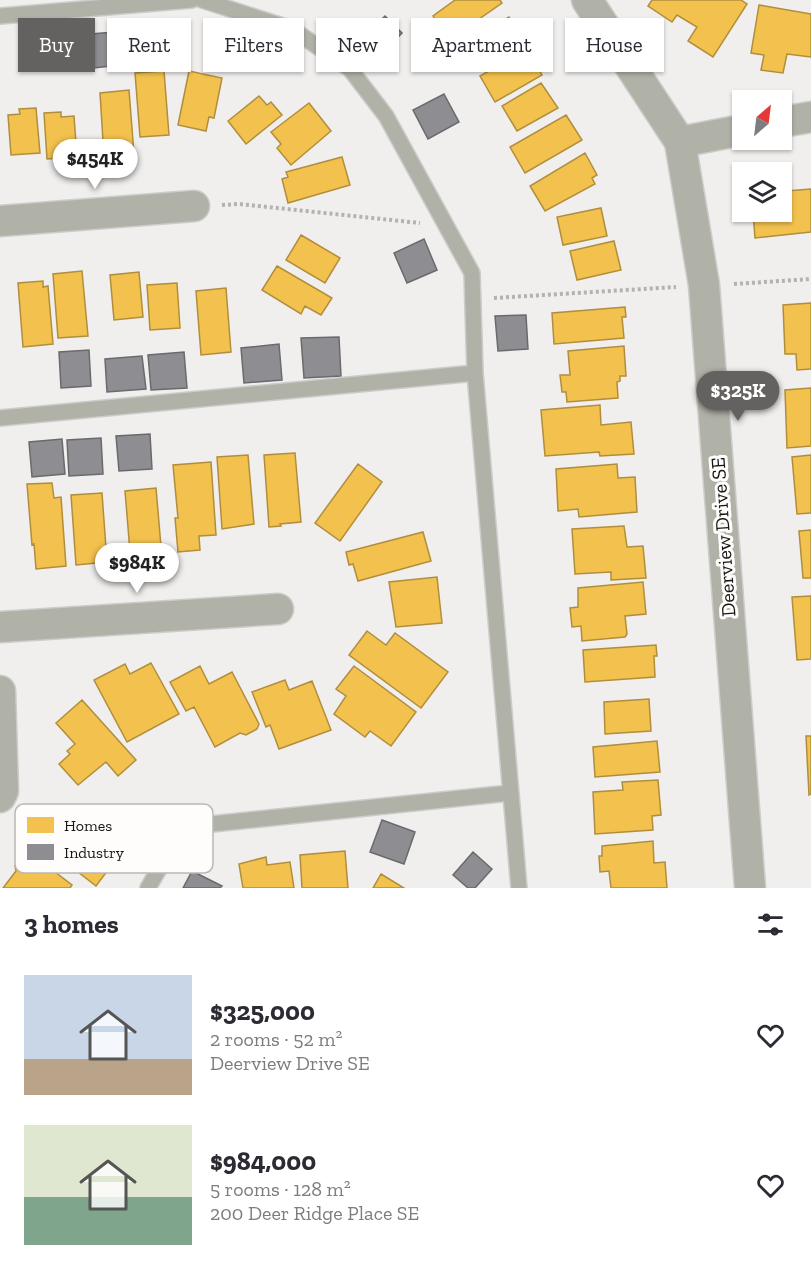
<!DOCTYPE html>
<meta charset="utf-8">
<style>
:root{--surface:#fff;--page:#f7f7f7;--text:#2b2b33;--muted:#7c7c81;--accent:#636260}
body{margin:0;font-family:"Zilla Slab",serif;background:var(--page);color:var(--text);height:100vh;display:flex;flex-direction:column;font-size:22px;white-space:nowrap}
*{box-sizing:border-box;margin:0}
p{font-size:20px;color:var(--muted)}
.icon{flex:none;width:33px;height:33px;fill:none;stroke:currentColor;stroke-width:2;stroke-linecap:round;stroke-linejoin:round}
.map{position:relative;height:888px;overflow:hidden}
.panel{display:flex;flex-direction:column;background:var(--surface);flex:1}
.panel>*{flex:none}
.top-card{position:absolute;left:18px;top:18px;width:776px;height:54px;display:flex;gap:12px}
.needle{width:39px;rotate:28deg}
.fabs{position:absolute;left:732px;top:90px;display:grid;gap:12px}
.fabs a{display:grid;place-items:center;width:60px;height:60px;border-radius:0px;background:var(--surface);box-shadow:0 2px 4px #0004;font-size:30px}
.price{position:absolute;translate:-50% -51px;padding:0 14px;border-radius:21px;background:#fff;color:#222;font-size:20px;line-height:39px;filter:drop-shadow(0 2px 3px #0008)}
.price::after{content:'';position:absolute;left:50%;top:36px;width:18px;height:14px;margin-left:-9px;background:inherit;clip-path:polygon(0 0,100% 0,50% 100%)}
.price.current{background:var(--accent);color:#fff}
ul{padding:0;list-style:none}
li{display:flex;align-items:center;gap:18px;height:150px;padding:0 24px}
li span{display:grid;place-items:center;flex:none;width:168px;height:120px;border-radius:0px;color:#555}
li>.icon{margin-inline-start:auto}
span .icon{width:72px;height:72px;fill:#fffc;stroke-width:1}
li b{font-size:26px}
h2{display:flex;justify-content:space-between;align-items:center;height:72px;padding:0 24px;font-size:26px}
.tag{padding:0 21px;border-radius:0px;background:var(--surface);box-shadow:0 2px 4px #0004;font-size:21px;line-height:54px}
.tag.current{background:var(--accent);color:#fff}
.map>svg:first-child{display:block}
</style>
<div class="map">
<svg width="811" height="888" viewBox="0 0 811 888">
<rect width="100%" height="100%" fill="#f1efed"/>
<path fill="#f2c14e" stroke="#b08e3d" stroke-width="1.5" d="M455,0H500L502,3L449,40L433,16Z
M652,0H741L747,4L713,57L688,41L697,27L677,15L672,22L648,6Z
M759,5L811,14V57L787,54L783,73L761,70L764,55L751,53Z
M509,17L523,42L484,64L470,39Z
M527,49L542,75L495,102L480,76Z
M164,71L169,135L140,137L135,73Z
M189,71L222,78L214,118L209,117L206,131L178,125Z
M541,83L558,108L517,131L502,106Z
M129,90L134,154L104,157L100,93Z
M259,96L267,105L271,102L282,115L246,144L228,121Z
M309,103L331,131L291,165L277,148L281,144L271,132Z
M36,108L40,153L11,155L8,115L20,114L19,109Z
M61,112V117L74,116L77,157L47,159L44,113Z
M566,115L582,140L525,173L510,147Z
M585,153L597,175L592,178L595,184L545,211L530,186Z
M342,157L350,185L288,203L282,179L288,177L286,172Z
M784,170L786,191L811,189V232L755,238L753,212H782V172H761Z
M601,208L607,236L563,245L557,217Z
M301,235L340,258L325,283L286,260Z
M614,241L621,270L577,280L570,251Z
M277,266L332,298L321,315L305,306L301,314L262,290Z
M82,271L88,336L58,338L53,274Z
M139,272L143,317L114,320L110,275Z
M43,281V287L48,286L53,344L23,347L18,283Z
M177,283L180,328L150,330L147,285Z
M226,288L231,352L201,355L196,291Z
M811,303V369L797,370L796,354H785L783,305Z
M625,307L626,317H622L624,338L554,344L552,313Z
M624,346L626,376H620V381L617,382L618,398L567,402L566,392H562L560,375H570L568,351Z
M811,388V446L787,448L785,390Z
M600,405L601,425L631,422L634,454L600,456L599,452L545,456L541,410Z
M295,453L301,522L280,524L281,526L269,527L264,455Z
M248,455L254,524L222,529L217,457Z
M811,455V513L797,514L792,457Z
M211,462L216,535L199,536L200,550L178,552L175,518H178L173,465Z
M358,464L382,482L340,541L315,523Z
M617,464L618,478L635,477L637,512L579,517L578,509L558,511L556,469Z
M52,483L54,498L61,497L66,566L36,569L34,544L32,545L27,484Z
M156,488L162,558L141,560L142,563L131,564L125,491Z
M102,493L107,562L76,565L71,495Z
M624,526L627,547L643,546L646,578L611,580V572L575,574L572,529Z
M811,530V578H803L799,531Z
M423,532L431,561L358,581L353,564L349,565L346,552Z
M437,577L442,623L396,627L389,582Z
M643,582L646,614L625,616L627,634L625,637L582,641L581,626L572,627L570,608L578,607V588Z
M811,596V659L797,660L792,597Z
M367,631L386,645L395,633L448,672L421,708L349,655Z
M656,645L657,656H654L655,677L585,682L583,650Z
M151,663L179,714L127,742L94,680L125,664L130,674Z
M200,666L209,684L232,672L259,724L257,729L246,735L240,733L215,747L194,707L186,711L170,682Z
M354,666L416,712L391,746L370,731L365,737L334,714L346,696L336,689Z
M285,680L289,690L312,681L331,730L279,749L270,725L266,727L252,692Z
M649,699L651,731L605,734L604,702Z
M82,700L136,760L118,776L106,762L78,785L59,764L70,754L67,751L75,744L56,723Z
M806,736H811V794L809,795Z
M657,741L660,772L595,777L593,747Z
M658,780L661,815L652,816L653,830L595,834L593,792L623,790L622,782Z
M86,808L130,841L96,886L74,869L71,872L41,850L62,821L72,827Z
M653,841L654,863L665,862L667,888H611L609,871L600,872L599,856H602V846Z
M345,851L348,888H302L300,855Z
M30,853L72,885L70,888H3L16,871L15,866L21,858L27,857Z
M266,857L267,865L290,862L294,888H243L239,864Z
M381,874L404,888H373Z"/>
<path fill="#8d8d92" stroke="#6a696c" stroke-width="1.5" d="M385,16L402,33L382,54L364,37Z
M126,31L129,64L94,68L91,34Z
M444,94L459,122L428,139L413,110Z
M424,239L437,270L407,283L394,253Z
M526,315L528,349L498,351L495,316Z
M339,337L341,376L304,378L301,338Z
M279,344L282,380L244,383L241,348Z
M89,350L91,386L61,388L59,352Z
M184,352L187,388L151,390L148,355Z
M142,356L146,389L107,392L105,359Z
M150,434L152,469L119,471L116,436Z
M101,438L103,474L69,476L67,440Z
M62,439L65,474L32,477L29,442Z
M382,820L415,832L404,864L370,852Z
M473,852L492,869L475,888H468L453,875Z
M192,871L222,886L220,888H183Z"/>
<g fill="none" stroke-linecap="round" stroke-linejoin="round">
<defs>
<path id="lane" d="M202,0L292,29L350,69L386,116L472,273L475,373L519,888
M0,16L192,0
M0,418L475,373
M148,888L183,827L510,793"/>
<path id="street" d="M587,0L680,142L704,285L750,888
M782,122L811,117
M680,142L742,130
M0,221L194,206
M0,627L278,609
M0,691L3,791L0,797"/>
</defs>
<use href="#lane" stroke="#cdcccb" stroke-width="18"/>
<use href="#street" stroke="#cdcccb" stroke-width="33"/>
<path stroke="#b3b3ad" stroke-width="4" stroke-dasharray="3 3" stroke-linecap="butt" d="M222,205L239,204L420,223
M734,284L811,279
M494,298L676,287"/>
<use href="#lane" stroke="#b0b1a7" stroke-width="15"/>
<use href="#street" stroke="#b0b1a7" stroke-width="30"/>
</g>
<g text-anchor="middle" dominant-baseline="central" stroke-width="6" stroke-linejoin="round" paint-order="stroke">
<g font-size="20" fill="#171614" stroke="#fffdfb">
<text transform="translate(723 537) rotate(-94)">Deerview Drive SE</text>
</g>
</g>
<rect x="15" y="804" width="198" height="69" rx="9" fill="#fffdfb" stroke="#b9b8b6" stroke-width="1.5"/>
<rect x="27" y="817" width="27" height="16" fill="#f2c14e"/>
<rect x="27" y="844" width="27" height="16" fill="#8d8d92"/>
<g font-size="16" fill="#171614">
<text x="64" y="831">Homes</text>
<text x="64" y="858">Industry</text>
</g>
</svg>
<div class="fabs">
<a><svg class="needle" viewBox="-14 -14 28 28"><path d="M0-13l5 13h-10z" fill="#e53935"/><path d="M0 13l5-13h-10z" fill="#7c7c81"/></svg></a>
<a><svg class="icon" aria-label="layers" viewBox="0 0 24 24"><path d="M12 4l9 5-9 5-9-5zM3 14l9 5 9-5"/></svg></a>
</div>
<b class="price" style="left:95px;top:190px">$454K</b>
<b class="price current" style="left:738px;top:422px">$325K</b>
<b class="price" style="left:137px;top:594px">$984K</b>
<div class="top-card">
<a class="tag current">Buy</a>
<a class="tag">Rent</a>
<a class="tag">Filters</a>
<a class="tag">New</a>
<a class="tag">Apartment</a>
<a class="tag">House</a>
</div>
</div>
<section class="panel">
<h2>3 homes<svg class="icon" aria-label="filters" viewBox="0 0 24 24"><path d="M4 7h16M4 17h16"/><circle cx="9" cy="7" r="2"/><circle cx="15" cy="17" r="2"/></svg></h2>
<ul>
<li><span style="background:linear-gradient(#c9d6e8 70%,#b9a48a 0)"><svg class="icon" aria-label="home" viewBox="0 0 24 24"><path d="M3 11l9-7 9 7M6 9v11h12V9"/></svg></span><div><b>$325,000</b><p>2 rooms · 52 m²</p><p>Deerview Drive SE</p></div><svg class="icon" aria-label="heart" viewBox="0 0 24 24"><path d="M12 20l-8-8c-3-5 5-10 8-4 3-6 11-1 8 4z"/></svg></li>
<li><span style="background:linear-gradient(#dfe7d0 60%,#7fa58c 0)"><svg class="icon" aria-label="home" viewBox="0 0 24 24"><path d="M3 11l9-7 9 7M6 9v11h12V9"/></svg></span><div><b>$984,000</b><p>5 rooms · 128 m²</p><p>200 Deer Ridge Place SE</p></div><svg class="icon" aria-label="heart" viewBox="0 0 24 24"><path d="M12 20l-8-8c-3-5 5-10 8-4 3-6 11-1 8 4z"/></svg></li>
</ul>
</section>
